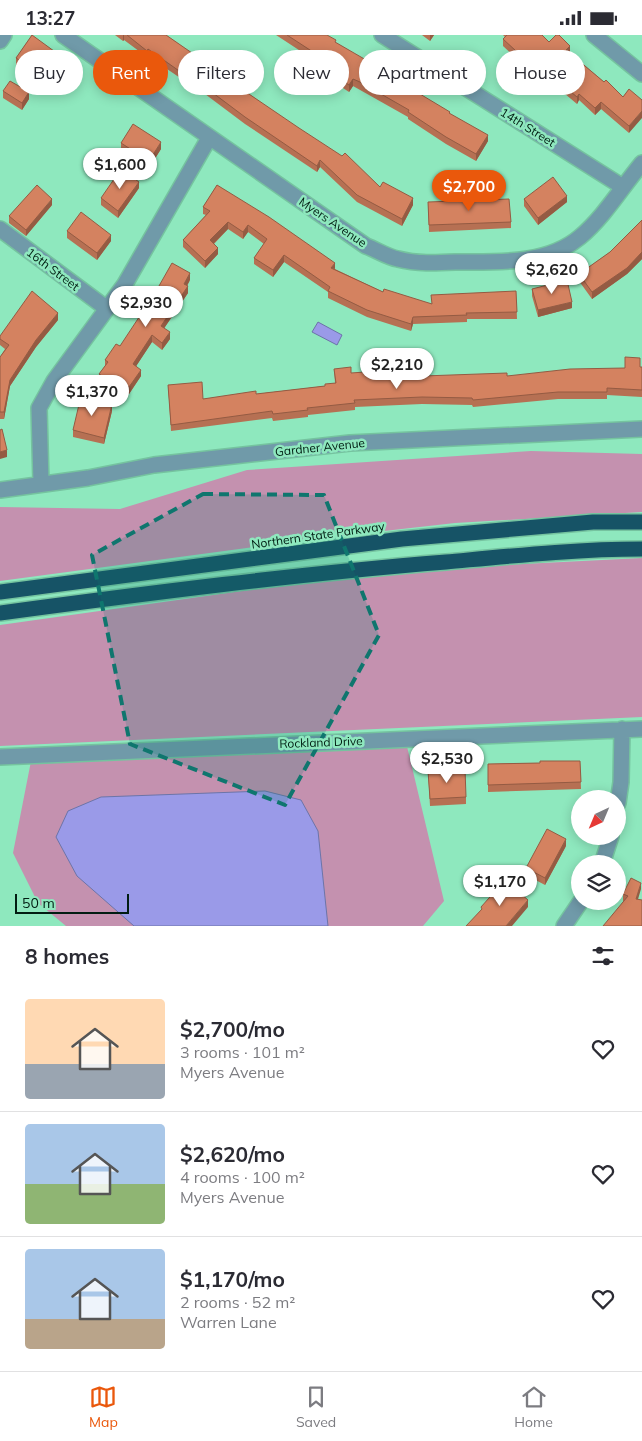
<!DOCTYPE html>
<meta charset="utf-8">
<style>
:root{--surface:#fff;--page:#f2f2f3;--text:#2b2b33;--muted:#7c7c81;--line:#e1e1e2;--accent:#ea580c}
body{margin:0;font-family:Mulish,sans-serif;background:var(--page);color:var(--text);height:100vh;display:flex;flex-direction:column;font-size:19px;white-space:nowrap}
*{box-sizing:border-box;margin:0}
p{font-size:16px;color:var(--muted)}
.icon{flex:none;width:28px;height:28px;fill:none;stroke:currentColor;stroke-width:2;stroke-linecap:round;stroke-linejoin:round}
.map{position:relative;height:891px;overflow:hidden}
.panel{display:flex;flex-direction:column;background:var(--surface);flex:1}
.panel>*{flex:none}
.banner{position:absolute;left:15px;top:15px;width:612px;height:45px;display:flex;gap:10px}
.needle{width:32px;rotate:224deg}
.fabs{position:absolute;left:571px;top:755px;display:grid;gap:10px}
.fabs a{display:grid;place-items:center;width:55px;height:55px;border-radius:50%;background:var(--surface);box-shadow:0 2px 12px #0003;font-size:25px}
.scale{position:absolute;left:15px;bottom:12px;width:114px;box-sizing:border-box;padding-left:5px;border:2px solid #011d12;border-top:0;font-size:14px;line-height:18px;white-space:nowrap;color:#011d12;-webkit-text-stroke:4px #8ee8be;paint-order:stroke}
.price{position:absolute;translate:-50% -42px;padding:0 11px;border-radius:18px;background:#fff;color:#222;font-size:16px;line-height:32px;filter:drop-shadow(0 1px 2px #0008)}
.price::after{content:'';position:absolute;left:50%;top:30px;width:15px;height:11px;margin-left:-8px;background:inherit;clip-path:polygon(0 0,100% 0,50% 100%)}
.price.selected{background:var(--accent);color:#fff}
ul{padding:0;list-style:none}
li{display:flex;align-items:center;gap:15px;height:125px;padding:0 25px}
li+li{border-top:1px solid var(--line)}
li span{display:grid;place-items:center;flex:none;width:140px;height:100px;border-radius:5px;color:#555}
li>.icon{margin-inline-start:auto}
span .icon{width:60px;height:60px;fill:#fffc;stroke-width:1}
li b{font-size:21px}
h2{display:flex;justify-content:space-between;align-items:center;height:60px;padding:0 25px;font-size:21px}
.chip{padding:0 18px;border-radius:22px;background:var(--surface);box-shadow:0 2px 12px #0003;font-size:18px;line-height:45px}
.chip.selected{background:var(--accent);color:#fff}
.status{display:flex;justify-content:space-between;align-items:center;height:35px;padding:0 25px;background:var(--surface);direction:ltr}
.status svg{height:14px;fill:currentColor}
.tab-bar{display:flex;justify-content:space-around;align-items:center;height:70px;border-top:1px solid var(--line);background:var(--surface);font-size:14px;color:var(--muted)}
.tab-bar a{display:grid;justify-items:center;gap:2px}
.tab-bar .selected{color:var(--accent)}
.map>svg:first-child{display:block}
</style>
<div class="status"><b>13:27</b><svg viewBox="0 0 49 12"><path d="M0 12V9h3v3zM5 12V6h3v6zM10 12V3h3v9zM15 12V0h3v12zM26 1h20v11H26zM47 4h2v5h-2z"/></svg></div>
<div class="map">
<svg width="642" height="891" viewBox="0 0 642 891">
<rect width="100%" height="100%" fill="#8ee8be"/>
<path fill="#c491af" d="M531,416L642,419V477L455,488L313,504L0,546V472L120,474L247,435Z
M642,523V682L0,711V590L313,546L426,534Z
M405,703L444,866L423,891H66L38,868L13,818L32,721Z"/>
<path fill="#9a9ae8" stroke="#6c74a8" d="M318,287L342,300L337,310L312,297Z
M265,756L301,765L318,796L328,891H134L77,841L56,802L68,776L101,762Z"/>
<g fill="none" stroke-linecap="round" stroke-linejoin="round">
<defs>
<path id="minor" d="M63,0L366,211C377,215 387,222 398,224C417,229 436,228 455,227C497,227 547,230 580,202C604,182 622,152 642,128
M382,0L623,152
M594,0L642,39
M0,6L4,0
M0,194L106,273
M41,448L39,373L54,346L125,249L209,103
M0,455L88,443L154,430L350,408L642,394
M0,722L642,694
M618,768L621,747L622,694
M602,829L611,801
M564,891L581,866"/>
<path id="highway" d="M0,557L402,504L593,487H642
M0,578C149,558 297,539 446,527C511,521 577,514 642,514"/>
</defs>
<use href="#minor" stroke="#75c39f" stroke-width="18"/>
<use href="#highway" stroke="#75c39f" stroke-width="18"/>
<use href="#minor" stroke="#709aa9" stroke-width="15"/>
<use href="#highway" stroke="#165366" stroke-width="15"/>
</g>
<path fill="#b67053" d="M32,0L58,26L51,37L40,30L33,41L16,30V23Z
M115,0H166L380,152L413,170L402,191L357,167L320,132L317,137L245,89L193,50L192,51L148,21L147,22L124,5L123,6Z
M276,0H327L336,8L411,54L450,79L488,106L476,126L446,109L408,84V82L353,51L349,57L337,49V44L334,42V38Z
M422,0H434L430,6Z
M503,0H542L549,7L570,18L604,47L623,62L629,54V98L601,74L595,80L579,65L577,69L546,43L542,47L503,11V4L505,2Z
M3,56L29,64L22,75L3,63Z
M121,108L161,114L149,133L121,114Z
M217,150L335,234L383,257L431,269L516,256L517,284H467V287L413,289L411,296L367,282L328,263V257L284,227L273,242L254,229V223L264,209L248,197L243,204L228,194L214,209L218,219L205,233L183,212V205L206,180L203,179V172Z
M139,153L118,183L101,170V163Z
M524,164L567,167L538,190L524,171Z
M428,167L511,187V193L429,197Z
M52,170L26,201L9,188V181Z
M642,185V224L627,239L592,264L579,246V239L610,217Z
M67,196L111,206L97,225L67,203Z
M190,245L187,251L188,258L164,293L170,304L162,315L152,307L136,331L141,341L129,359L118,352L117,358L99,345V339L105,331V325Z
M532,254L572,273L538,282L532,261Z
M58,285L36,312L10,351L4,384H0V322L5,314L0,310V301Z
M642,332V362L607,360V364H558L473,372L472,370L422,369L355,372V375L308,380V382L273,386L272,383L171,396L168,350L203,364L256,359L325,351L335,348L334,334L351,338L379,339L395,342L507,341Z
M112,376L104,409L73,402V395Z
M580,726L581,754L488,757V729L540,728Z
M428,736L466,762V769L430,771Z
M566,811L545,850L526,840V833Z
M641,854L624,866H623V859Z"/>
<path fill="#945b43" d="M123,0H124V5L123,6Z
M430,0H434L430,6Z
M570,11V18L566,22V15Z
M148,14V21L147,22V16Z
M58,19V26L51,37V30Z
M40,23V30L33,41V34Z
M546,36V43L542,47V40Z
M353,44V51L349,57V50Z
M29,57V64L22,75V68Z
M579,59V65L577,69V62Z
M601,67V74L595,80V73Z
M642,76V83L629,98V91Z
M488,100V106L476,126V119Z
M161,107V114L149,133V126Z
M320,125V132L317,137V131Z
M139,147V153L118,183V176Z
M567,161V167L538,190V183Z
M413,163V170L402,191V184Z
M52,164V170L26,201V195Z
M228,187V194L210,212V205Z
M248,190V197L243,204V197Z
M111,200V206L97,225V218Z
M218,213V219L205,233V226Z
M642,217V224L627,239L592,264V257Z
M284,220V227L273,242V235Z
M335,228V234L331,233Z
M190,238V245L184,256V249Z
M188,251V258L161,298V291Z
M572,267V273L538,282V275Z
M58,278V285L36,312L10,351L4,384V377L10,345L36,305Z
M413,282V289L411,296V289Z
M170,297V304L162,315V308Z
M152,300V307L133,336V329Z
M141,335V341L129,359V352Z
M112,369V376L104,409V403Z
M7,415V422L0,424V417Z
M566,804V811L545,850V843Z
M641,848V854L636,871V864Z
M528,865V872L512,891H506Z"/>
<path fill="#d48260" stroke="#945b43" d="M32,0L58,19L51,30L40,23L33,34L16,23Z
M127,0H166L218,36L219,34L247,55L246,57L299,93L342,121L345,118L380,152L383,147L413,163L402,184L357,160L320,125L317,131L245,82L193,43L192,45L148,14L147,16Z
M287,0H327L336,5L335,7L411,51L410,53L450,77L449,78L488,100L476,119L446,102L408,77L409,75L360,47L353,44L349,50L337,42L339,38L334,35L336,32Z
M507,0H542L549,7L556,0H559L570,11L566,15L604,47L606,45L623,62L629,54L642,65V76L629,91L601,67L595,73L579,59L577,62L546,36L542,40L503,4Z
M10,46L29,57L22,68L3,56Z
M133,89L161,107L149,126L121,108Z
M121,134L139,147L118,176L101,163Z
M553,142L567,161L538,183L524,164Z
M37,150L52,164L26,195L9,181Z
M217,150L269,182L335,228L331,233L383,257L384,254L432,269L431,260L516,256L517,277L466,278L467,280L413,282L411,289L367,275L328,256L330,252L284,220L273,235L254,223L267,204L248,190L243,197L228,187L210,205L218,213L205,226L183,205L210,176L203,172Z
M509,164L511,187L429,190L428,167Z
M81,177L111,200L97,218L67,196Z
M642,185V217L627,233L592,257L579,239L610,217Z
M172,228L190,238L184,249L188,251L161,291L170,297L162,308L152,300L133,329L141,335L129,352L118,345L117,351L99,339L108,327L105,325L116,309L120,311L155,258Z
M567,245L572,267L538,275L532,254Z
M32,256L58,278L36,305L10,345L4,377H0V322L9,310L0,304V301Z
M625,322L640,323V332H642V355L607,353V357H558L473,365L472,363L422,362L354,365L355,368L307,373L308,375L273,379L272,376L171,390L168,350L202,347L203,364L256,356V359L325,351V349L336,348L334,334L351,332V338L379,336V339L394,338L395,342L507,338V341L570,334L625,333Z
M81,361L112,369L104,403L73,395Z
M2,394L7,415L0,417V395Z
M540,726H580L581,747L488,750V729L540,728Z
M465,734L466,762L430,764L428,736Z
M547,794L566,804L545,843L526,833Z
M631,843L641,848L636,864L642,865V891H603L628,861L623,859Z
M505,845L528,865L506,891H466L482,874L481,872Z"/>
<path fill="#0f766e" fill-opacity="0.2" stroke="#0f766e" stroke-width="4" stroke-dasharray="10 6" stroke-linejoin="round" d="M203,459L324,460L379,600L285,770L130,709L92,520Z"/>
<g text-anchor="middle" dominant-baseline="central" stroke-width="5" stroke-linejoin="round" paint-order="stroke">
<g font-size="12" fill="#011d12" stroke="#8ee8be">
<text transform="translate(528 92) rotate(32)">14th Street</text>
<text transform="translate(333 187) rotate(34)">Myers Avenue</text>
<text transform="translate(53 234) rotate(37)">16th Street</text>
<text transform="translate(320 412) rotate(-6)">Gardner Avenue</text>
<text transform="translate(318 500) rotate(-8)">Northern State Parkway</text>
<text transform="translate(321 707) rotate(-2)">Rockland Drive</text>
</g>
</g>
</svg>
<div class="fabs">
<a><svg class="needle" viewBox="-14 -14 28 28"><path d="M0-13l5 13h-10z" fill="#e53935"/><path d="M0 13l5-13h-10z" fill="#7c7c81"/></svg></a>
<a><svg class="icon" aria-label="layers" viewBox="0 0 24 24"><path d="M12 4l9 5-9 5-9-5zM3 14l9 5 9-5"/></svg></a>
</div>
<div class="scale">50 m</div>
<b class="price" style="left:120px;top:155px">$1,600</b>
<b class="price selected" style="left:469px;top:177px">$2,700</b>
<b class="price" style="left:552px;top:260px">$2,620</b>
<b class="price" style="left:146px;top:293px">$2,930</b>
<b class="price" style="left:397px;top:355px">$2,210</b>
<b class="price" style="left:92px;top:382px">$1,370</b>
<b class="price" style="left:447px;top:749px">$2,530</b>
<b class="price" style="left:500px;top:872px">$1,170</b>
<div class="banner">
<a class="chip">Buy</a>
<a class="chip selected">Rent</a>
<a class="chip">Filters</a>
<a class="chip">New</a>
<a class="chip">Apartment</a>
<a class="chip">House</a>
</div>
</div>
<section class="panel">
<h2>8 homes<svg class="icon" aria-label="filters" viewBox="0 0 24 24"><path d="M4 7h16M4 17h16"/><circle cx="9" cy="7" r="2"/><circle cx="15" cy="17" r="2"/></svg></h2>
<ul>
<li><span style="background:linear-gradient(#ffd9b3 65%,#9aa5b1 0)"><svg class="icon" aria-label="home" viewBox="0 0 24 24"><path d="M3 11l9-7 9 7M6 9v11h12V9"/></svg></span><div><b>$2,700/mo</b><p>3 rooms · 101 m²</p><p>Myers Avenue</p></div><svg class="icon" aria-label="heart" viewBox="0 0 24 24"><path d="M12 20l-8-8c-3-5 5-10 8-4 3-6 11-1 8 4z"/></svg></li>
<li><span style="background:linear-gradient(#a9c7e8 60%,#8fb573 0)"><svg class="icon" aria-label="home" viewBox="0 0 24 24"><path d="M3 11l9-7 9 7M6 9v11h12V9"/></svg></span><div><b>$2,620/mo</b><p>4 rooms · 100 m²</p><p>Myers Avenue</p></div><svg class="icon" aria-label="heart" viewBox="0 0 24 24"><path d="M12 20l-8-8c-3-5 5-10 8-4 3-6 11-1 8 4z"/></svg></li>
<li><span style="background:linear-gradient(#a9c7e8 70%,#b9a48a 0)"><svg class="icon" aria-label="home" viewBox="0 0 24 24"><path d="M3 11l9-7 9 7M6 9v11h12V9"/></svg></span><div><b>$1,170/mo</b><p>2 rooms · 52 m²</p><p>Warren Lane</p></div><svg class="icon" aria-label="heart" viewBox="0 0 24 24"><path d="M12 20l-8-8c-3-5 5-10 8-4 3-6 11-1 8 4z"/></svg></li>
</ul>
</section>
<nav class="tab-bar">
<a class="selected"><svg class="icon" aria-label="map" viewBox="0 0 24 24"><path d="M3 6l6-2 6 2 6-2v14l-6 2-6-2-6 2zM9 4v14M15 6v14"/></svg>Map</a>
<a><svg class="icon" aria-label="saved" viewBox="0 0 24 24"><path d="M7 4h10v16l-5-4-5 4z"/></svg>Saved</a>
<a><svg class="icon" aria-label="home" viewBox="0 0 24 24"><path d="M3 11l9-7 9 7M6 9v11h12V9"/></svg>Home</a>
</nav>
